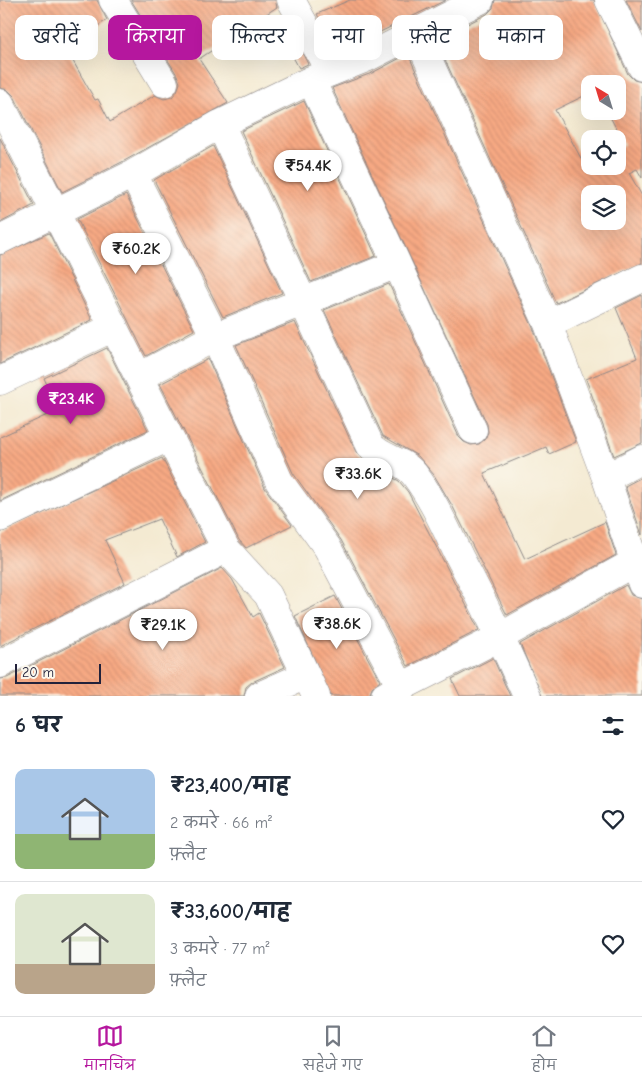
<!DOCTYPE html>
<html lang="hi">
<meta charset="utf-8">
<style>
:root{--surface:#fff;--page:#f6f6f7;--text:#1f2937;--muted:#747a83;--line:#e0e1e3;--accent:#b5179e}
body{margin:0;font-family:"Comic Neue","Playpen Sans Deva",sans-serif;background:var(--page);color:var(--text);height:100vh;display:flex;flex-direction:column;font-size:19px;white-space:nowrap}
*{box-sizing:border-box;margin:0}
p{font-size:16px;color:var(--muted)}
.icon{flex:none;width:28px;height:28px;fill:none;stroke:currentColor;stroke-width:2;stroke-linecap:round;stroke-linejoin:round}
.map{position:relative;height:696px;overflow:hidden}
.sheet{display:flex;flex-direction:column;background:var(--surface);flex:1}
.sheet>*{flex:none}
.banner{position:absolute;left:15px;top:15px;width:612px;height:45px;display:flex;gap:10px}
.needle{width:32px;rotate:322deg}
.controls{position:absolute;left:581px;top:75px;display:grid;gap:10px}
.controls a{display:grid;place-items:center;width:45px;height:45px;border-radius:10px;background:var(--surface);box-shadow:0 5px 20px #0002;font-size:25px}
.scale{position:absolute;left:15px;bottom:12px;width:86px;box-sizing:border-box;padding-left:5px;border:2px solid #22223b;border-top:0;font-size:14px;line-height:18px;white-space:nowrap;color:#22223b;-webkit-text-stroke:4px #fbf7ec;paint-order:stroke}
.price{position:absolute;translate:-50% -42px;padding:0 11px;border-radius:18px;background:#fff;color:#222;font-size:16px;line-height:32px;filter:drop-shadow(0 1px 2px #0008)}
.price::after{content:'';position:absolute;left:50%;top:30px;width:15px;height:11px;margin-left:-8px;background:inherit;clip-path:polygon(0 0,100% 0,50% 100%)}
.price.active{background:var(--accent);color:#fff}
ul{padding:0;list-style:none}
li{display:flex;align-items:center;gap:15px;height:125px;padding:0 15px}
li+li{border-top:1px solid var(--line)}
li span{display:grid;place-items:center;flex:none;width:140px;height:100px;border-radius:10px;color:#555}
li>.icon{margin-inline-start:auto}
span .icon{width:60px;height:60px;fill:#fffc;stroke-width:1}
li b{font-size:21px}
h2{display:flex;justify-content:space-between;align-items:center;height:60px;padding:0 15px;font-size:21px}
.tag{padding:0 18px;border-radius:10px;background:var(--surface);box-shadow:0 5px 20px #0002;font-size:18px;line-height:45px}
.tag.active{background:var(--accent);color:#fff}
.tab-bar{display:flex;justify-content:space-around;align-items:center;height:70px;border-top:1px solid var(--line);background:var(--surface);font-size:14px;color:var(--muted)}
.tab-bar a{display:grid;justify-items:center;gap:2px}
.tab-bar .active{color:var(--accent)}
.map>svg:first-child{display:block}
</style>
<div class="map">
<svg width="642" height="696" viewBox="0 0 642 696">
<defs>
<pattern id="building-back-hatch" width="6" height="6" patternUnits="userSpaceOnUse" patternTransform="scale(1.25)"><rect width="6" height="6" fill="#f7a983"/><path d="M-1 5l2 2M0 0l6 6M5-1l2 2" fill="none" stroke="#d39172"/></pattern>
</defs>
<rect width="100%" height="100%" fill="#fbf7ec"/>
<filter id="ink" filterUnits="userSpaceOnUse"><feTurbulence type="fractalNoise" baseFrequency=".02" numOctaves="2"/><feDisplacementMap in="SourceGraphic" scale="10" xChannelSelector="R" yChannelSelector="G"/><feConvolveMatrix kernelMatrix="1 2 1 2 8 2 1 2 1" color-interpolation-filters="sRGB"/></filter>
<filter id="wash" filterUnits="userSpaceOnUse"><feTurbulence type="fractalNoise" baseFrequency=".0096" numOctaves="4" result="noise"/><feDisplacementMap in="SourceGraphic" scale="20" xChannelSelector="R" yChannelSelector="G"/><feGaussianBlur stdDeviation="1.12" result="paint"/><feColorMatrix in="noise" values="0 0 0 0 0 0 0 0 0 0 0 0 0 0 0 0 0 1.4 0 .05"/><feComposite in="paint" operator="in"/></filter>
<g filter="url(#wash)">
<rect width="100%" height="100%" fill="#f4ead2"/>
<g id="blocks">
<path fill="url(#building-back-hatch)" fill-rule="evenodd" d="M0,0H97L107,20L65,47L95,100L98,99L110,122L155,95L164,99L172,97L177,91L180,83L177,75L131,0H275L277,7L199,59L228,103L126,160L62,192L14,96L8,90L0,88Z
M350,0H446L337,53L317,14Z
M495,0H594L628,74L634,80L642,82V178L637,169L629,173L642,196V263L556,303L436,40L487,14L493,8ZM590,84H618V111H607L625,145L618,148V166H590V159L583,162L555,110L590,93ZM590,194H618V221H590Z
M626,0H642V32Z
M289,28L308,64L299,68L280,33Z
M408,54L534,330L576,442L549,454L546,447L484,473L525,559L605,522L616,555L507,615L453,507L434,475L418,456L383,436L324,310L389,284L459,437L464,442L471,445L479,444L485,439L488,432L487,424L332,88L372,73Z
M304,101L376,256L311,282L241,131Z
M0,138L34,205L0,223Z
M213,146L282,293L223,317L154,180Z
M126,195L194,330L146,356L77,219Z
M49,233L92,320L0,364V255Z
M642,295V443L614,456L586,379L637,358L616,308Z
M295,322L356,452L371,466L399,481L408,492L479,630L408,666L341,540L293,473L236,345Z
M107,348L148,430L0,501V437L58,410L44,378Z
M208,359L265,488L292,525L246,548L239,540L160,384Z
M162,458L205,542L177,557L159,519L105,540L125,583L0,646V533Z
M642,477V535L625,486Z
M222,568L232,579L253,617L259,613L285,667L252,682L246,687L244,696H0V679L7,678Z
M626,585L631,595L642,599V696H542L520,644Z
M335,596L380,681L372,688L369,696H331L295,616Z
M493,658L510,696H460L452,679Z"/>
</g>
</g>
<g filter="url(#ink)">
<use href="#blocks" fill-opacity="0" stroke="#8b8686" stroke-width="1"/>
<g fill="none" stroke-linecap="round" stroke-linejoin="round">
<defs>
<path id="minor" d="M113,0L164,83
M291,0L330,72
M609,0L642,67
M416,33L548,324L606,478L642,584
M0,103L226,549L268,595L316,696
M220,124L370,445C381,459 402,459 414,474C433,499 446,529 460,558C484,603 506,649 527,696
M133,174L215,337L279,481L327,547L401,687L385,696
M0,240L133,174L220,124L311,80L366,58L480,0
M397,264L473,430
M548,324L642,278
M139,377L215,337L397,264L311,80
M0,381L114,327
M606,478L642,459
M0,518L169,437
M0,664L226,549
M401,687L500,637L642,558
M259,696L306,675"/>
</defs>
<use href="#minor" stroke="#8b8686" stroke-width="29"/>
<use href="#minor" stroke="#fff" stroke-width="28"/>
</g>
</g>
</svg>
<div class="controls">
<a><svg class="needle" viewBox="-14 -14 28 28"><path d="M0-13l5 13h-10z" fill="#e53935"/><path d="M0 13l5-13h-10z" fill="#747a83"/></svg></a>
<a><svg class="icon" aria-label="locate" viewBox="0 0 24 24"><circle cx="12" cy="12" r="6"/><path d="M12 2v4M12 18v4M2 12h4M18 12h4"/></svg></a>
<a><svg class="icon" aria-label="layers" viewBox="0 0 24 24"><path d="M12 4l9 5-9 5-9-5zM3 14l9 5 9-5"/></svg></a>
</div>
<div class="scale">20 m</div>
<b class="price" style="left:308px;top:192px">₹54.4K</b>
<b class="price" style="left:136px;top:275px">₹60.2K</b>
<b class="price active" style="left:71px;top:425px">₹23.4K</b>
<b class="price" style="left:358px;top:500px">₹33.6K</b>
<b class="price" style="left:337px;top:650px">₹38.6K</b>
<b class="price" style="left:163px;top:651px">₹29.1K</b>
<div class="banner">
<a class="tag">खरीदें</a>
<a class="tag active">किराया</a>
<a class="tag">फ़िल्टर</a>
<a class="tag">नया</a>
<a class="tag">फ़्लैट</a>
<a class="tag">मकान</a>
</div>
</div>
<section class="sheet">
<h2>6 घर<svg class="icon" aria-label="filters" viewBox="0 0 24 24"><path d="M4 7h16M4 17h16"/><circle cx="9" cy="7" r="2"/><circle cx="15" cy="17" r="2"/></svg></h2>
<ul>
<li><span style="background:linear-gradient(#a9c7e8 65%,#8fb573 0)"><svg class="icon" aria-label="home" viewBox="0 0 24 24"><path d="M3 11l9-7 9 7M6 9v11h12V9"/></svg></span><div><b>₹23,400/माह</b><p>2 कमरे · 66 m²</p><p>फ़्लैट</p></div><svg class="icon" aria-label="heart" viewBox="0 0 24 24"><path d="M12 20l-8-8c-3-5 5-10 8-4 3-6 11-1 8 4z"/></svg></li>
<li><span style="background:linear-gradient(#dfe7d0 70%,#b9a48a 0)"><svg class="icon" aria-label="home" viewBox="0 0 24 24"><path d="M3 11l9-7 9 7M6 9v11h12V9"/></svg></span><div><b>₹33,600/माह</b><p>3 कमरे · 77 m²</p><p>फ़्लैट</p></div><svg class="icon" aria-label="heart" viewBox="0 0 24 24"><path d="M12 20l-8-8c-3-5 5-10 8-4 3-6 11-1 8 4z"/></svg></li>
</ul>
</section>
<nav class="tab-bar">
<a class="active"><svg class="icon" aria-label="map" viewBox="0 0 24 24"><path d="M3 6l6-2 6 2 6-2v14l-6 2-6-2-6 2zM9 4v14M15 6v14"/></svg>मानचित्र</a>
<a><svg class="icon" aria-label="saved" viewBox="0 0 24 24"><path d="M7 4h10v16l-5-4-5 4z"/></svg>सहेजे गए</a>
<a><svg class="icon" aria-label="home" viewBox="0 0 24 24"><path d="M3 11l9-7 9 7M6 9v11h12V9"/></svg>होम</a>
</nav>
